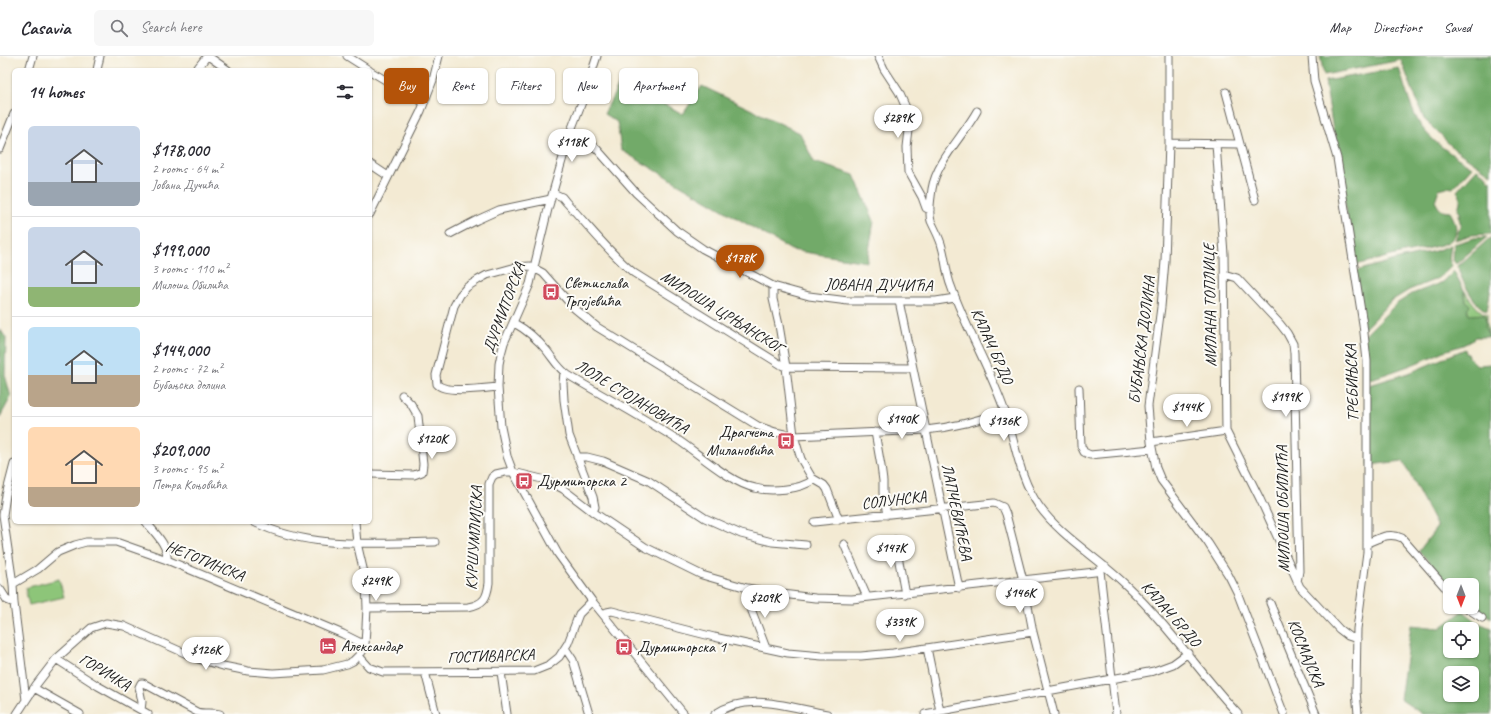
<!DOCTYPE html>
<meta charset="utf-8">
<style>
:root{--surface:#fff;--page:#f7f7f7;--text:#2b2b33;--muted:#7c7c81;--line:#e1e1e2;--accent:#b45309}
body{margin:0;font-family:Caveat,sans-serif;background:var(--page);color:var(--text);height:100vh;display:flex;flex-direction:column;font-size:15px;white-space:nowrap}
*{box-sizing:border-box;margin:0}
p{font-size:13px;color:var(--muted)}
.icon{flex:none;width:22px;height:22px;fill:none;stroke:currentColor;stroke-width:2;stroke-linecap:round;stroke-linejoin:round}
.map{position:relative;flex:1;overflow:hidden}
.drawer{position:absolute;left:12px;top:12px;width:360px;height:456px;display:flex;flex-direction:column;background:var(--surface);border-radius:6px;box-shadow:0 1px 3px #0004}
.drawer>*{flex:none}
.hud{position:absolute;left:384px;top:12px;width:380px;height:36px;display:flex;gap:8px}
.needle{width:26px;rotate:180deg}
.buttons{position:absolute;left:1443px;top:522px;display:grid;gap:8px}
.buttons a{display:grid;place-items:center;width:36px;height:36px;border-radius:6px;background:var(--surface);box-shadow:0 1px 3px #0004;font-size:20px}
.price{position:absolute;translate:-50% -34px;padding:0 9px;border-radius:14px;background:#fff;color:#222;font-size:13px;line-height:26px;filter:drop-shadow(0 1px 2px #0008)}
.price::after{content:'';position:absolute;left:50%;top:24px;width:12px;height:9px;margin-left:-6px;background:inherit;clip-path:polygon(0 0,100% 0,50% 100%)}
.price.current{background:var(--accent);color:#fff}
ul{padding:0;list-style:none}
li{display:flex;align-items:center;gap:12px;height:100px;padding:0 16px}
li+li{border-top:1px solid var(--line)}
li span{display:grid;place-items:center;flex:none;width:112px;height:80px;border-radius:6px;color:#555}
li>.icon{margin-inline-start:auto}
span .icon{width:48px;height:48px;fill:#fffc;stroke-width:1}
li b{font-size:17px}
h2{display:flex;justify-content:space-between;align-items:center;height:48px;padding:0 16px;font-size:17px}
.pill{padding:0 14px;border-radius:6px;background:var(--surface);box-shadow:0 1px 3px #0004;font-size:14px;line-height:36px}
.pill.current{background:var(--accent);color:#fff}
header{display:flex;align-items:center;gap:24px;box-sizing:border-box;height:56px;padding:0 20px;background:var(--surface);border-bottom:1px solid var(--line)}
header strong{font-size:19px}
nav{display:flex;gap:22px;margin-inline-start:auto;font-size:14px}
.search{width:280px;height:36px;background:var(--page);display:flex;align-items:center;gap:10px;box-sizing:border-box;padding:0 14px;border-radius:6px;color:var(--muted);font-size:15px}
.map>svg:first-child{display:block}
</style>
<header>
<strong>Casavia</strong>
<div class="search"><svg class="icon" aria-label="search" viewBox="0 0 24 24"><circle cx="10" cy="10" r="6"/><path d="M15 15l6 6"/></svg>Search here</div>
<nav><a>Map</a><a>Directions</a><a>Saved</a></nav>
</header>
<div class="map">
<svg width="1491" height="658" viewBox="0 0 1491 658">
<rect width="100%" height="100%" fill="#fdfcf7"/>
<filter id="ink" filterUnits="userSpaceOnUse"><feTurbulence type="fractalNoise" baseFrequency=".025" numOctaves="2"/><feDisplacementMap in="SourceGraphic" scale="8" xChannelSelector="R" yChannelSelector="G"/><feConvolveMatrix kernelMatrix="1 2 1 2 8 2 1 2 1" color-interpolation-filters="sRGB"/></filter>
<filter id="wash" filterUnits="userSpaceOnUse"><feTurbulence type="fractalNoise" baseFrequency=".012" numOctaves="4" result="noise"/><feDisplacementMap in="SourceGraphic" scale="16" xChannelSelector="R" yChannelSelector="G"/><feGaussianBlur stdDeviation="0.9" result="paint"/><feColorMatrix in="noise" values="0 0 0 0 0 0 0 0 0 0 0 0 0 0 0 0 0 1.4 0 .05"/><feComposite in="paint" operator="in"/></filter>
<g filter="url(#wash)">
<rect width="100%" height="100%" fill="#f3ead3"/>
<path fill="#8dc579" stroke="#54704a" d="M1464,234C1470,242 1477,256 1487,258V268L1490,283L1487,280L1488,281V276L1485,272V267L1469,260Z
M59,523L64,541L29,549L25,532Z"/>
<path fill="#72aa69" stroke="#476342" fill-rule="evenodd" d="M1320,0H1491V118L1454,93L1424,63L1401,4L1324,19Z
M1399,12C1404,28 1410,51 1418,65C1428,84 1454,100 1472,111L1453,132L1447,131L1439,133L1435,145C1439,153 1441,156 1450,156C1455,164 1460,177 1451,184C1444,191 1411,195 1400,198C1385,201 1371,206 1355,209L1325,25Z
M620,26L683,58L702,30L800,77L814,106L854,119L874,165L867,206L791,194L621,94L617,66L604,58Z
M1477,113L1487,120V122L1489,125L1491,124V178L1471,179L1455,184L1461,169L1458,159H1461L1458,153C1460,146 1462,141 1457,135Z
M1487,181L1456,208L1453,204L1454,188L1474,182Z
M1491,181V230L1487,255C1476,252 1459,221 1458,210Z
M1451,189L1449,203L1452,210L1439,222L1409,234L1391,245L1363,274L1356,215L1399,203L1435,195Z
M1454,215L1464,234L1466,245L1470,249L1467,253L1469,259L1484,258L1486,262L1485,272L1489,281H1475C1466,291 1452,291 1440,297C1416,308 1392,316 1368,324L1364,280L1396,248L1412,238L1443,226Z
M0,273L6,282L5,319L11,341L0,361Z
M1465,293L1466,297L1469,299V301L1477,309L1491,308V562L1472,550V529H1450V530L1419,495L1437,471L1403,405L1369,409L1366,330L1409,317Z
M1463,555L1479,567L1491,572V658H1422L1400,643L1411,569L1440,572ZM1450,573H1472V595H1450ZM1450,617H1472V639H1450Z"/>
</g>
<g filter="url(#ink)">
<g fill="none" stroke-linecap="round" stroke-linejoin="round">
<defs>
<path id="minor" d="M208,0L228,14
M347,0L369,14
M597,0L582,46L570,77L548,153L530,228L504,287L501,298L499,308L498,331L501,371L507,400L513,416L558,498L592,545L684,658
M878,0L884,13L899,36L907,54L910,66L907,91L908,116L922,141L926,152L930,154
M1169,0V87L1165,205L1161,251L1148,350L1151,386L1156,412L1161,424L1208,487L1229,520L1237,536L1284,658
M1312,0L1314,25L1337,102L1363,268L1367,305V496L1357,573L1356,635L1358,658
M29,14L33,0
M97,14L100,0
M196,14L207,0
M370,15L424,47
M1226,36L1255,144
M977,55C964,79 936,106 932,133C931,142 928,156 931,165C935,174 940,182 942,191C946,204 946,218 951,230C966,273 990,312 1005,356C1016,388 1019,422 1039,450C1061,481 1100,503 1127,530C1168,569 1200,617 1238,658
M570,77L596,92L636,137L677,175L703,193L773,230L809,240L848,245H936L955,242
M1169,87L1239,88
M1216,88L1224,198L1226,375L1260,443L1300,531L1339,573L1348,580L1357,583
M0,93L14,58
M370,108L388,120
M553,137L562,141L566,146C589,170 608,196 634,217L783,310L786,311L913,312
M370,158L421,55L433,24L439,0
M450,178L477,164L499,154L551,143
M1224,218L1237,222L1280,268L1287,277L1293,288L1294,297L1299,515L1297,526
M773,230V243L779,269L786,311L794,380L801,403L812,422L824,429L827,433L839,464
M899,245L959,532
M514,267C527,274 538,284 547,295C554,304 559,313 568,319C605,341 642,361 678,384C699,398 731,427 755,432C770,436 800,434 813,424
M564,316L563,327L564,344L569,379L593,441L595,451L593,456
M498,331C485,332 445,338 437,328L436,319L454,250L460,239L467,231L478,224L487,219L516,211L530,210L543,217L574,252L597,271L758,370L775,376L794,380L926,374C953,371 979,365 1005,355
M1079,332L1081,390L1084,396L1090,399L1152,393
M875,376L881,410L883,425V437L887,459
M1151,386L1226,375
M577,401H587L603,405L649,425L705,462L741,478L772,486L806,489
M14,408L6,439L3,459L13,528L14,547L26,644
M370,418L414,419L422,416L423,408L418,360L411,348L402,339
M146,466C154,476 169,490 167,504
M254,466C310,494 375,487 435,486
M814,466L994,447L1003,451L1006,458L1023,524L1033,576L1054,658
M895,484L905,538
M1367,487C1380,482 1389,476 1402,482L1450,537
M844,488L867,541
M1100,515L1116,658
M13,528L38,513L58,496L75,489L86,486H116L167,504L343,578L365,589
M747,532L748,545L766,592
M0,533L7,544L14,547
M1270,547L1316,658
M1465,551L1482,562
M367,552L468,551C484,548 487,542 489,527V428L492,421L496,418L505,416H513L546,424L563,433L593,456L645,491L702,519L747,532L774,537L815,542L852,543L1095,516L1106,511
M603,558L607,556L612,555L714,581L788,597L822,600H861L893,597L1033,576
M565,592L573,604L589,658
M927,592L940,655
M359,600L369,611L383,616L534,615L549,609L559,601L568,587L579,558L592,545
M56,603L98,630L148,658
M425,616L436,658
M501,616L507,658
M34,632L80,658
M141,654L142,646L139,631L141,627H143L197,656C204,658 212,656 220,658
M17,658L36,629L56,603L91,572L106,567L124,570L198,603L223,610L248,615L273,617L323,614L347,608L353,605L362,596L365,589L367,552L366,525L357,487L355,466
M715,658C750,635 790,652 827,658
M925,658L1154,615L1173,608L1188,597"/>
</defs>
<use href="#minor" stroke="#67645c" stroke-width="9"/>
<use href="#minor" stroke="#fff" stroke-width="7"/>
</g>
</g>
<defs>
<symbol id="bus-square" viewBox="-11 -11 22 22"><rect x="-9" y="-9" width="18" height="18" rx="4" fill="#d1495b" stroke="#fdfcf7"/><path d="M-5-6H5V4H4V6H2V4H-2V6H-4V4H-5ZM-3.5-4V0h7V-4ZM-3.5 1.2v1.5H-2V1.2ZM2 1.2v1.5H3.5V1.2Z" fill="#fff"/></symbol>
<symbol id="hotel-square" viewBox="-11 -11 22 22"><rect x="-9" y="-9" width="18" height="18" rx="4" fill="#d1495b" stroke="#fdfcf7"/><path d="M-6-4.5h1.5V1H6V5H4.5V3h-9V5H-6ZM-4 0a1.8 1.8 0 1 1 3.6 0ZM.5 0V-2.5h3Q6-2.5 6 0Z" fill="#fff"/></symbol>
</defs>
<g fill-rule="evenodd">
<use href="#bus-square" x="541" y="226" width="20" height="20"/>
<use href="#bus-square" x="776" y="375" width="20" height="20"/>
<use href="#bus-square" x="514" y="415" width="20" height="20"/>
<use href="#hotel-square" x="318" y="580" width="20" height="20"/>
<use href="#bus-square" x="614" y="581" width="20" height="20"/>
</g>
<g text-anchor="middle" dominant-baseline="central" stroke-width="4" stroke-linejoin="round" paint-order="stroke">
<g font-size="16" fill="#1c1c1c" stroke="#fdfcf7" text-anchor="start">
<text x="564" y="227">Светислава<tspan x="564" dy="18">Тргојевића</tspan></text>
<text x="773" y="376" text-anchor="end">Драгчета<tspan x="773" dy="18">Милановића</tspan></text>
<text x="537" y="425">Дурмиторска 2</text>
<text x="341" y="590">Александар</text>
<text x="637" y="591">Дурмиторска 1</text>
</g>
<g font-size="16" fill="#1c1c1c" stroke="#fdfcf7">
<text transform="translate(879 229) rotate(1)">ЈОВАНА ДУЧИЋА</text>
<text transform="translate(1210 249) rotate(-91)">МИЛАНА ТОПЛИЦЕ</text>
<text transform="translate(504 252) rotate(-70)">ДУРМИТОРСКА</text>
<text transform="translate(722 256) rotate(32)">МИЛОША ЦРЊАНСКОГ</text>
<text transform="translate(1142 284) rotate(-83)">БУБАЊСКА ДОЛИНА</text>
<text transform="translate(992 290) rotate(66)">КАЛАЧ БРДО</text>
<text transform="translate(1352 327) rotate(-92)">ТРЕБИЊСКА</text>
<text transform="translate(632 341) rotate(31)">ЛОЛЕ СТОЈАНОВИЋА</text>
<text transform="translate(894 444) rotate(-7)">СОЛУНСКА</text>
<text transform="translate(1283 453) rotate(-91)">МИЛОША ОБИЛИЋА</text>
<text transform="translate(957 456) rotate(78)">ЛАПЧЕВИЋЕВА</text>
<text transform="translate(474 482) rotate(-87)">КУРШУМЛИЈСКА</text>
<text transform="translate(205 505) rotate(22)">НЕГОТИНСКА</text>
<text transform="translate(1171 558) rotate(49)">КАЛАЧ БРДО</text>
<text transform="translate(1306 597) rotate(68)">КОСМАЈСКА</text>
<text transform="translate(491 600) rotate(-2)">ГОСТИВАРСКА</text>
<text transform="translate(105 616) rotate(31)">ГОРИЧКА</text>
</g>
</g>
</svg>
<div class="buttons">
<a><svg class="needle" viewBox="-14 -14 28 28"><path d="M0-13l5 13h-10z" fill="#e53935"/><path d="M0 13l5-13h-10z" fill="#7c7c81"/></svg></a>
<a><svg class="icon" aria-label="locate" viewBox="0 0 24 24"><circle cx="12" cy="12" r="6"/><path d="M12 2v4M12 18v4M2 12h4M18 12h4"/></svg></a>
<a><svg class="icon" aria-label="layers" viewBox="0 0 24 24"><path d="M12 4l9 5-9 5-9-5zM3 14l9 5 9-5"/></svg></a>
</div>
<b class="price" style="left:898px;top:83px">$289K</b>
<b class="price" style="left:572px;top:107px">$118K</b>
<b class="price current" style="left:740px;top:223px">$178K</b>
<b class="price" style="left:1286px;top:362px">$199K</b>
<b class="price" style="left:1187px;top:372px">$144K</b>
<b class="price" style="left:902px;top:384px">$140K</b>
<b class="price" style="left:1004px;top:386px">$136K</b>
<b class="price" style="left:432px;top:404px">$120K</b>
<b class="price" style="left:891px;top:513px">$147K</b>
<b class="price" style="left:376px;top:546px">$249K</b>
<b class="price" style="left:1020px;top:558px">$146K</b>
<b class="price" style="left:765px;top:563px">$209K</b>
<b class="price" style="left:900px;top:587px">$339K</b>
<b class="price" style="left:206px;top:615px">$126K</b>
<div class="hud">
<a class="pill current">Buy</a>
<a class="pill">Rent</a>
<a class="pill">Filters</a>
<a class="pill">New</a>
<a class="pill">Apartment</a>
</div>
<section class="drawer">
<h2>14 homes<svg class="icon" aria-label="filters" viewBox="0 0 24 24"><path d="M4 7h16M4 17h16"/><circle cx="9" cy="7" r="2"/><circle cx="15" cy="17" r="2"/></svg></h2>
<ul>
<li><span style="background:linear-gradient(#c9d6e8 70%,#9aa5b1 0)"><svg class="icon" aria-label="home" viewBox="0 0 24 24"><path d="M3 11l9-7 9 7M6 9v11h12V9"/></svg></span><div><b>$178,000</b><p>2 rooms · 64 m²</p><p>Јована Дучића</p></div></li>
<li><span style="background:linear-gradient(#c9d6e8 75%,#8fb573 0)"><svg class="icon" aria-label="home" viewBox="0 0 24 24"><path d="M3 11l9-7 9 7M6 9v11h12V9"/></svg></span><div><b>$199,000</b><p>3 rooms · 110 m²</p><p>Милоша Обилића</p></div></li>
<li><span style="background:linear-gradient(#bfe0f5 60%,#b9a48a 0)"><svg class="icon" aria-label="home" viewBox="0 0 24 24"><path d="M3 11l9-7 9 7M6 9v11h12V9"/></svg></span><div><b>$144,000</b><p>2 rooms · 72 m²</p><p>Бубањска долина</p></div></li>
<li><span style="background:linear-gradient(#ffd9b3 75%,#b9a48a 0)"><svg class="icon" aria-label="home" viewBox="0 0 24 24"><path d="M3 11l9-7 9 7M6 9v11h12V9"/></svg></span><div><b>$209,000</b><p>3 rooms · 95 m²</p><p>Петра Коњовића</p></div></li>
</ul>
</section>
</div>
